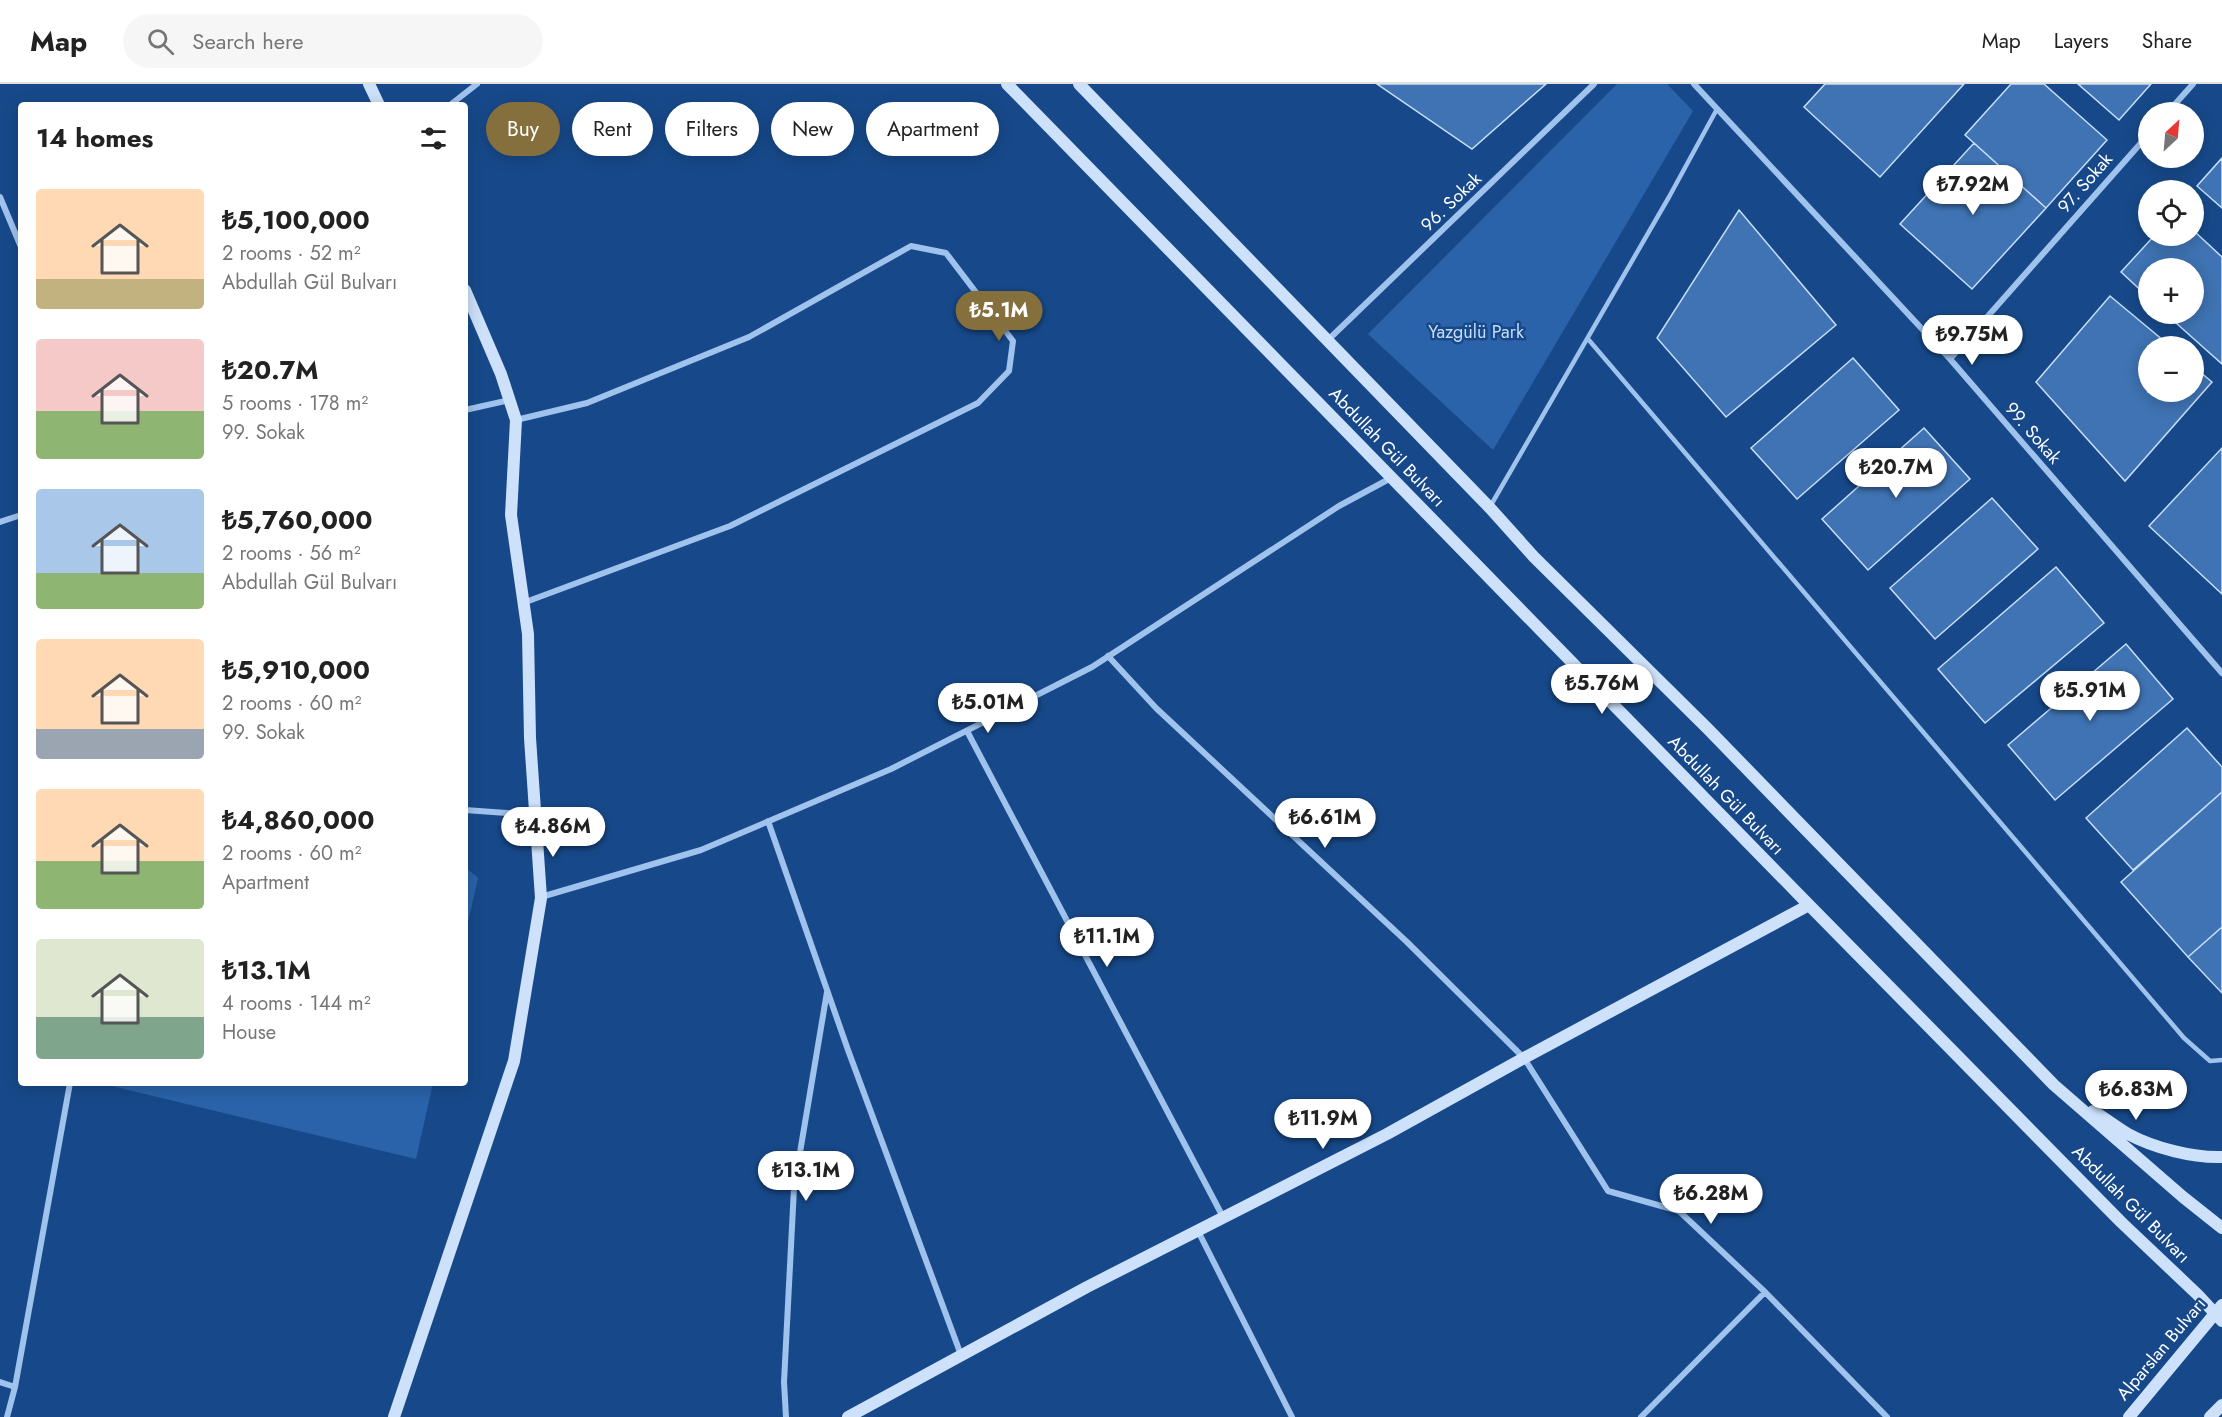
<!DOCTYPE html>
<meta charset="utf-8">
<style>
:root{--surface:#fff;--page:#f6f6f6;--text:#222;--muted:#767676;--line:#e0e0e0;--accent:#85703d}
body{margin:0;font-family:Jost,sans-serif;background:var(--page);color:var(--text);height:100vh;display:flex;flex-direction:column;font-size:22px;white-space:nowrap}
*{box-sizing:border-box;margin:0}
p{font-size:20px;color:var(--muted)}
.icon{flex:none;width:33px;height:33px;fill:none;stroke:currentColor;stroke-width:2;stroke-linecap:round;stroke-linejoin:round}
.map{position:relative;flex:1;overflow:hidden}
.side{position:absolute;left:18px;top:18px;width:450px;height:984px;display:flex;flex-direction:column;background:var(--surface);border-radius:6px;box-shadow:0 3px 15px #0003}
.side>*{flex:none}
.top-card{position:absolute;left:486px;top:18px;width:570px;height:54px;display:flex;gap:12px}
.needle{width:39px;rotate:26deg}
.fabs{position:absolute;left:2138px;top:18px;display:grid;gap:12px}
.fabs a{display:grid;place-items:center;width:66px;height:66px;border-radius:50%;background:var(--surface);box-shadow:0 3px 15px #0003;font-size:30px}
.price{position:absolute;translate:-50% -51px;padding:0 14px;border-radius:21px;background:#fff;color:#222;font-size:20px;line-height:39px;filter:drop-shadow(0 2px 3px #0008)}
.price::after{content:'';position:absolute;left:50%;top:36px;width:18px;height:14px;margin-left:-9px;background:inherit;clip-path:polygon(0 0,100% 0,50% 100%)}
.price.active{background:var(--accent);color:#fff}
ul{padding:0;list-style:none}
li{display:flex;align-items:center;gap:18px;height:150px;padding:0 18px}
li span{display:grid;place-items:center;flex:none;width:168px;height:120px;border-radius:6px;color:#555}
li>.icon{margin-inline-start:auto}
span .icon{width:72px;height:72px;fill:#fffc;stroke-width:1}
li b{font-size:26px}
h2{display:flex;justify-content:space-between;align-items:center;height:72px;padding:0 18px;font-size:26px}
.tag{padding:0 21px;border-radius:27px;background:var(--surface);box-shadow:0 3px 15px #0003;font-size:21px;line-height:54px}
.tag.active{background:var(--accent);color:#fff}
header{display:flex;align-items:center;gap:36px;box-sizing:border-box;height:84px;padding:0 30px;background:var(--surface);border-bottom:2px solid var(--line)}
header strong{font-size:28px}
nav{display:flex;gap:33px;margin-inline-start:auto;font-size:21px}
.search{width:420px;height:54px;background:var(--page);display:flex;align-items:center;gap:15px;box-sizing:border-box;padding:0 21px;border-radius:33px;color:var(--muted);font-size:22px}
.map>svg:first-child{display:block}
</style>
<header>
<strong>Map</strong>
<div class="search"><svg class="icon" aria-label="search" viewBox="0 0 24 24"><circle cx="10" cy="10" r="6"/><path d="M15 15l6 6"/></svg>Search here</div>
<nav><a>Map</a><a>Layers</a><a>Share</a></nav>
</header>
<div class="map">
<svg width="2222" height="1333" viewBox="0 0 2222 1333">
<rect width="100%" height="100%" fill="#17498a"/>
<path fill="#2a63a9" d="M1617,0H1667L1693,27L1493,366L1368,250Z
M465,783L478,794L465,852Z
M99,999H433L416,1075Z"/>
<path fill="#3f73b3" stroke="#c6defa" stroke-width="1.5" d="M1377,0H1546L1472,65Z
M1825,0H1964L1880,93L1804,23Z
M2011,0H2044L2107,56L2046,124L1965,51Z
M2078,0H2151L2119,36Z
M1974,59L2046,124L1972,205L1900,140Z
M2222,74V124L2197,102Z
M1739,126L1836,241L1726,333L1657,254Z
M2193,146L2222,173V280L2166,230H2193V184H2148V213L2121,188L2154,152H2193Z
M2110,212L2170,262H2148V308H2193V282L2212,298L2125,397L2036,298Z
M1853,274L1899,326L1797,415L1751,364Z
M1924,344L1970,395L1868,486L1822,435Z
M2222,364V510L2149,442Z
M1992,414L2038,465L1935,555L1890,504Z
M2056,483L2104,539L1985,639L1938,585Z
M2126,560L2173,615L2055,716L2008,661Z
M2187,644L2222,683V708L2133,786L2086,734Z
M2222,708V843L2188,873L2121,798Z
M2222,843V909L2188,873Z"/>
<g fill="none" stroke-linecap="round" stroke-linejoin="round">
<path stroke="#a0c3ee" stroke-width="4.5" d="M1588,255L2184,954L2210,977L2222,976
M1491,421L1669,113L1717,25"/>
<path stroke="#a0c3ee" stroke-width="6" d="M1694,0L1950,275L2222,589
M450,21L477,0
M2168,28L2193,0
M0,113L21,163
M1328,256L1594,0
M1950,275L2148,51
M465,326L510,316
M516,336L587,319L749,253L911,162L946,169L1013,257L1009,287L978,319L730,442L523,519
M0,438L21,431
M1108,572L1156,624L1407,858L1524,974L1608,1107L1679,1127L1765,1208L1887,1333
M967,647L1223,1133
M465,726L535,731
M768,737L848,966L961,1271
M541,813L701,766L891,685L1092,583L1339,422L1391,394
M1198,1147L1292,1333
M0,1298L15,1303
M7,1333L15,1303L70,999
M786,1333L784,1298L794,1104L827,908
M1641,1333L1765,1208"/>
<path stroke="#cde1fa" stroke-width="12" d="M369,0L379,21
M1007,0L1809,821L2121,1138L2198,1211L2222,1237
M1079,0L1490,424L1534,473L1708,645L2054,1001L2183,1113L2222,1144
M2093,1027C2105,1034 2116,1043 2128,1050C2154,1064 2193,1074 2222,1073
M394,1333L514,977L541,814L530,654L528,550L511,431L516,336L501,290L465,206
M848,1333L1087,1203L1387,1050L1524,974L1809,821
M2129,1333L2222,1221
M2210,1333L2222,1321"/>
</g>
<g text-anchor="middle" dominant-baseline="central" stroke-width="5" stroke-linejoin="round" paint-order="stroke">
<g font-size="18" fill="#fff" stroke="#17498a">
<text transform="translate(2085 99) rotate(-49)">97. Sokak</text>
<text transform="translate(1451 118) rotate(-44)">96. Sokak</text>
<text transform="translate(2033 349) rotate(49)">99. Sokak</text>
<text transform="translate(1387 363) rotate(46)">Abdullah Gül Bulvarı</text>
<text transform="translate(1726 711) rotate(46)">Abdullah Gül Bulvarı</text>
<text transform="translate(2131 1120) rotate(45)">Abdullah Gül Bulvarı</text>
<text transform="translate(2161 1265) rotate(-50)">Alparslan Bulvarı</text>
</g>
<g font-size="18" fill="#c6defa" stroke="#17498a">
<text x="1476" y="248">Yazgülü Park</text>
</g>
</g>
</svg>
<div class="fabs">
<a><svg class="needle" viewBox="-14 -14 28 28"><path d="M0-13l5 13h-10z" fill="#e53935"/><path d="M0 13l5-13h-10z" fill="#767676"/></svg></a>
<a><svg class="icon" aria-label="locate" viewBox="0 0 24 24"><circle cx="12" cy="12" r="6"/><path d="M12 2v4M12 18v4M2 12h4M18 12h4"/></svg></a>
<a>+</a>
<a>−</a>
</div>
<b class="price" style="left:1973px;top:132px">₺7.92M</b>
<b class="price active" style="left:999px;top:258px">₺5.1M</b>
<b class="price" style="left:1972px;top:282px">₺9.75M</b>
<b class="price" style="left:1896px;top:415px">₺20.7M</b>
<b class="price" style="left:1602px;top:631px">₺5.76M</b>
<b class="price" style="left:2090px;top:638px">₺5.91M</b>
<b class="price" style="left:988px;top:650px">₺5.01M</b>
<b class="price" style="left:1325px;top:765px">₺6.61M</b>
<b class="price" style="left:553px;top:774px">₺4.86M</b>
<b class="price" style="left:1107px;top:884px">₺11.1M</b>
<b class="price" style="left:2136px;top:1037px">₺6.83M</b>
<b class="price" style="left:1323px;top:1066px">₺11.9M</b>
<b class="price" style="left:806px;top:1118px">₺13.1M</b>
<b class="price" style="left:1711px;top:1141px">₺6.28M</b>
<div class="top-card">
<a class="tag active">Buy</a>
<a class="tag">Rent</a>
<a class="tag">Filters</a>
<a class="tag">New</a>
<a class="tag">Apartment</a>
</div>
<section class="side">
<h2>14 homes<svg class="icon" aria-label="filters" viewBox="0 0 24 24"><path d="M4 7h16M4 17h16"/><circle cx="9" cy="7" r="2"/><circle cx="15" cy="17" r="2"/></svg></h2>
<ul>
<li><span style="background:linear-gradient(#ffd9b3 75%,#c2b280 0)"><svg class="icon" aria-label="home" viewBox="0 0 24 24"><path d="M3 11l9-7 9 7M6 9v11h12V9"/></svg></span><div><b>₺5,100,000</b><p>2 rooms · 52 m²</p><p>Abdullah Gül Bulvarı</p></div></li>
<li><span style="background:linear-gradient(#f6c9c9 60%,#8fb573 0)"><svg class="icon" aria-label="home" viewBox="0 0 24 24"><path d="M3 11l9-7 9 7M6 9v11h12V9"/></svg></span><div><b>₺20.7M</b><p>5 rooms · 178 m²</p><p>99. Sokak</p></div></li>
<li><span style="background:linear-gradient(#a9c7e8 70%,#8fb573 0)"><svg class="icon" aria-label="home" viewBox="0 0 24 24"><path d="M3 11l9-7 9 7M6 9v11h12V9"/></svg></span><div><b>₺5,760,000</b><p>2 rooms · 56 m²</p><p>Abdullah Gül Bulvarı</p></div></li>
<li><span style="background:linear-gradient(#ffd9b3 75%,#9aa5b1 0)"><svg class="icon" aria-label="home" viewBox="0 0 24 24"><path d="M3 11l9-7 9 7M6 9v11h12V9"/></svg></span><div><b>₺5,910,000</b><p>2 rooms · 60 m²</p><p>99. Sokak</p></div></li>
<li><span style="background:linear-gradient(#ffd9b3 60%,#8fb573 0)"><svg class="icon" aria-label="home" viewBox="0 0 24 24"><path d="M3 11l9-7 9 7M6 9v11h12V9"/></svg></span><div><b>₺4,860,000</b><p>2 rooms · 60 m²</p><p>Apartment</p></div></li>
<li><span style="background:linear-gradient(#dfe7d0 65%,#7fa58c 0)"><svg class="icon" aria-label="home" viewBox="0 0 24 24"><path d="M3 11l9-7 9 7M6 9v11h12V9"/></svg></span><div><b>₺13.1M</b><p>4 rooms · 144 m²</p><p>House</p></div></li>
</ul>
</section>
</div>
